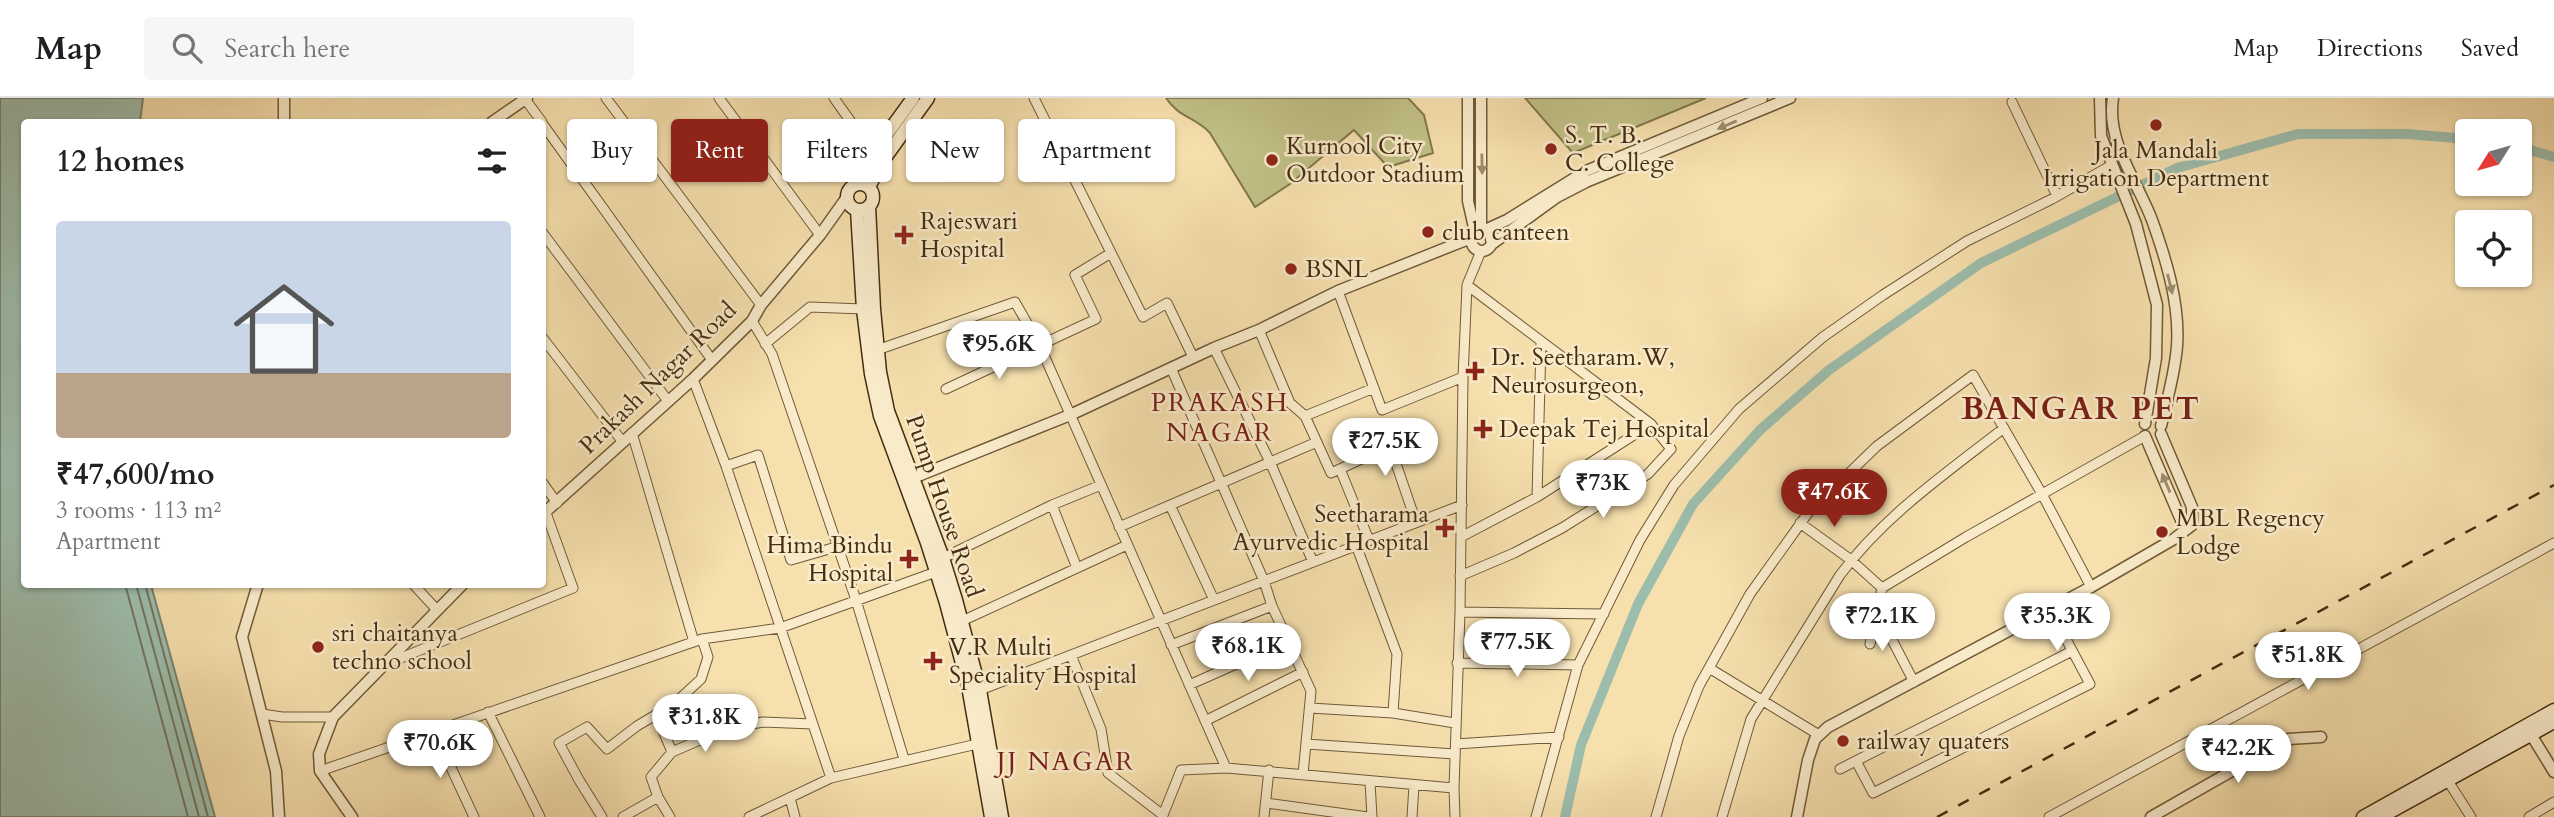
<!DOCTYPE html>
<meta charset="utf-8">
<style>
:root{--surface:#fff;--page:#f6f6f6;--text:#202124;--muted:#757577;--line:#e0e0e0;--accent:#8f2418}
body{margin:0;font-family:Cardo,serif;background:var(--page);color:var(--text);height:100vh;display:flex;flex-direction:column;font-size:26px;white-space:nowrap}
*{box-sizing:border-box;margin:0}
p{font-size:23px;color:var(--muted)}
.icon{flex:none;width:38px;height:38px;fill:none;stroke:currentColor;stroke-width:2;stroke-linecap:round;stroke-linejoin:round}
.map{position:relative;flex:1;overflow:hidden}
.panel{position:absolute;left:21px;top:21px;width:525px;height:469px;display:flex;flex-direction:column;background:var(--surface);border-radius:7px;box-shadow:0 2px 5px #0004}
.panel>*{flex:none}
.banner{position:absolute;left:567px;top:21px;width:665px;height:63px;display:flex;gap:14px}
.needle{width:46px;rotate:233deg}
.tools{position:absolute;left:2455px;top:21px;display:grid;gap:14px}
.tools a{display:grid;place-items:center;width:77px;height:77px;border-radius:7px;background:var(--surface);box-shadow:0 2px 5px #0004;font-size:35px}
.price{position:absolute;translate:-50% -60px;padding:0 16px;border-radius:24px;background:#fff;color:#222;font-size:23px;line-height:46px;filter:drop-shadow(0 2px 4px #0008)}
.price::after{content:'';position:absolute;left:50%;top:42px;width:21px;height:16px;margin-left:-10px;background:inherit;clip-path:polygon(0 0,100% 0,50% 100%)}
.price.on{background:var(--accent);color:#fff}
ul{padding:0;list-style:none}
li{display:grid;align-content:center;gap:14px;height:371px;padding:0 35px}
li span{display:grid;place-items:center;height:217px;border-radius:7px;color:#555}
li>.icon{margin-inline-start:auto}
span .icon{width:126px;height:126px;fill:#fffc;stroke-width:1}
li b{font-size:30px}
h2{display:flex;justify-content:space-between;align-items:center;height:84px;padding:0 35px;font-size:30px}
.chip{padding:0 24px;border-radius:7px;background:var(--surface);box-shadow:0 2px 5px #0004;font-size:24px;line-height:63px}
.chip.on{background:var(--accent);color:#fff}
header{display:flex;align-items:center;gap:42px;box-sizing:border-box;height:98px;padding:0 35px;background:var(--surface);border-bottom:2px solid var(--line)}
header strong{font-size:33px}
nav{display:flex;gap:38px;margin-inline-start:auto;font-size:24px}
.search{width:490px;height:63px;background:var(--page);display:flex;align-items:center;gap:18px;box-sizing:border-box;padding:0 24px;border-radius:7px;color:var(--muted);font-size:26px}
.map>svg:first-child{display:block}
</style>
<header>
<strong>Map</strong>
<div class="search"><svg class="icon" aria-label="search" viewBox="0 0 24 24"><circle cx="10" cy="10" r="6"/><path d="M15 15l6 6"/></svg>Search here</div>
<nav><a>Map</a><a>Directions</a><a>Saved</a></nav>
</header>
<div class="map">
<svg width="2554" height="719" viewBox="0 0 2554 719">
<rect width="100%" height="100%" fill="#f6e0ae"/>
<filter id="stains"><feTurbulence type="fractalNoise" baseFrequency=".00286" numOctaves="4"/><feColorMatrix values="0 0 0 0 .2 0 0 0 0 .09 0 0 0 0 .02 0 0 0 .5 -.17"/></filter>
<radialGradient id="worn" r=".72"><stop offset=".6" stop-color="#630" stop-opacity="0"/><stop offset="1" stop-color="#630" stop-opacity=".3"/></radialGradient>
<path fill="#c1c187" stroke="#83774c" stroke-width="2" d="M1166,0H1408L1424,17L1433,55L1388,69L1354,32L1290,86L1255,109L1210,35C1196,19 1179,20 1166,0Z
M1525,0H1706L1573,55Z"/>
<path fill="#9dbdac" stroke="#7a836e" stroke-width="2" d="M0,0H143L140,24H24V486L151,487L215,719H0Z"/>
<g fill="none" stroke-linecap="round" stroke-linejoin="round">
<path stroke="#71755e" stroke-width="2" d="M125,486L188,719
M136,486L199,719
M145,486L208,719"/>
<path stroke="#9dbdac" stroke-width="10" d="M2520,49L2554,59
M1565,719L1581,647L1638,506L1693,406L1761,331L1829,272L1981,165L2177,70L2298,36H2406L2468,41"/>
<defs>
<path id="minor" d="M606,0L761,207
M719,0L820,137
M834,0L873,55
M1034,0L1143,219L1167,205L1193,259
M525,1L542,24
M2012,4L2057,98
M542,25L712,262
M542,134L668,303
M1338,193L1382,312L1463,279
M752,223L772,256L856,502L904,661
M1259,232L1290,305L1305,318L1374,290
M542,239L622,343
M765,246L810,209L863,211
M1214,250L1270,364L1313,464
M877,252L1015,204L1040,248L1226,670
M1171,270L1264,483L1272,508L1311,593L1303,676
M693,281L726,368L831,680
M946,291L1096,221L1075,177L1111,155
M1305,318L1331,375L1390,348L1416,424
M632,335L694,544
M726,368L758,357L791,462L836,449
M1340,371L1369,442
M542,384L557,405
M1537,399L1541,245
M1052,407L1077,470
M1170,407L1214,502
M1800,425L1851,462L1882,490
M1119,429L1317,344
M1461,439L1537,399L1651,326
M943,460L1052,407L1101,387
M1460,478L1514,455L1562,430L1648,376L1671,351L1651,326L1467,187
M413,486L437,512
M1877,513L1914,584
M1460,514L1604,516
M962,523L1127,447
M1870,546L1882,490L1966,439L2145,338
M1171,547L1272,508
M1071,557L1101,631L1108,675L1163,717L1181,672L1226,670L1454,690
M1457,565L1578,567
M386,566L573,490L546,415
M1709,570L1819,637
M1189,587L1288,543
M980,592L1462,407
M1310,610L1393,615L1397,556L1356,447
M488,614L540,719
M1393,615L1455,625
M262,616L282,619H333
M656,616L672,654L651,679L658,699
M1205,623L1303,574
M434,633L474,719
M1306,646L1455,656
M1456,646L1559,639
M672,654L725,631L763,624L813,626
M1856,663L1873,695L2090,586L2050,511
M1840,671L2072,553
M320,673L702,541L780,530L936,474
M2448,683L2471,719
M1370,684L1372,719
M790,700L795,719
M1266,705L1368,719
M602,719L579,682L559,645L587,629L607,651L637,628L674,606L701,581L708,559L702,541
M623,719L658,699L670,719
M749,719L831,680L977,646
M1264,719L1269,672
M1412,719L1414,687
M1455,719L1454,690L1460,514L1463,279L1467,187L1481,153
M1536,719L1578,567L1640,442L1674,387L1739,311L1823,239L1883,197L1967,143L2052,101L2112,67
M1656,719L1679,638L1699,588L1750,496L1808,415L1877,348L1973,277L2042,396L2091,489
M1722,719L1751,621L1840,477C1884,418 1946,375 2004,330
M2049,719L2554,445
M2529,719L2554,704"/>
<path id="tertiary" d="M1468,0V103L1475,134
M1481,0V132
M2100,0L2101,38L2136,126L2157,207L2156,260L2145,326
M2113,0C2106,44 2137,82 2152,122C2166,161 2180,206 2177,248C2175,275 2167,302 2161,328
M284,24V0
M492,24L527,0
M1485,132L1490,136L1492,146C1486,156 1475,155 1471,144L1478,132H1485L1507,122L1586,73L1762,0
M1492,146L1557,99L1586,84L1790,0
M2145,338L2181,422L2192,427
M908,382L1070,317L1214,250L1259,232L1338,193L1471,140
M542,417L693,281L752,223L761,207L820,137L847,99
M258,486L242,539L276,673L279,719
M2527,630L2554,674
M352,719L320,673L319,656L333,619L463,486
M1797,719L1808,662L1815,641L1828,629L2091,489L2174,441L2192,427V409L2161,336
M2151,719L2288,641L2321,639"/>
<path id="secondary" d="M847 99a13 13 0 1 1 26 0a13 13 0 1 1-26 0Z
M857,86L873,55L913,0
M869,89L882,64L928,0
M869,108L874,211L880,274L888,313L943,460L956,502L980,592L1002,719
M857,112L863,211L871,276L880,318L927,445L946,505L968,588L991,719
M2363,719L2554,612
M2381,719L2554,624"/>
</defs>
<use href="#minor" stroke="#715a38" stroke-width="11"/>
<use href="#tertiary" stroke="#715a38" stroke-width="13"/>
<use href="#secondary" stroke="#452d10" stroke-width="15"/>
<use href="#minor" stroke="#f9ebca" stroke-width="9"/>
<use href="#tertiary" stroke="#f9ebca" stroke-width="10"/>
<use href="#secondary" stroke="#f9ebca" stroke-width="12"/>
<path stroke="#452d10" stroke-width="2.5" stroke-dasharray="12 12" stroke-linecap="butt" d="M1937,719L2554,387"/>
</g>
<defs><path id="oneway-solid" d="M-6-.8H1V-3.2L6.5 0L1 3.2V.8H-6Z" transform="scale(1.75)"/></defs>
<g fill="#9f8c6d">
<use href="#oneway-solid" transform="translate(1727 27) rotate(157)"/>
<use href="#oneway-solid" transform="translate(1482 66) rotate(89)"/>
<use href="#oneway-solid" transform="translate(2170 186) rotate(76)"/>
<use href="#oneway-solid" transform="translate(2166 385) rotate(-113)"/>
</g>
<g fill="#8f2418" stroke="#f9ebca" stroke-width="2.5">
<circle cx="2156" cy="27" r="7"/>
<circle cx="1551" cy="51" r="7"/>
<circle cx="1272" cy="62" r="7"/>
<circle cx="1428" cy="134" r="7"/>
<path d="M900.5 126.5h7v7h7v7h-7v7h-7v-7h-7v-7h7z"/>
<circle cx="1291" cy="171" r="7"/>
<path d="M1471.5 262.5h7v7h7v7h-7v7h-7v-7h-7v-7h7z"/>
<path d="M1479.5 320.5h7v7h7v7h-7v7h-7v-7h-7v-7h7z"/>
<path d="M1441.5 419.5h7v7h7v7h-7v7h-7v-7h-7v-7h7z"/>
<circle cx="2162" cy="434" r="7"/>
<path d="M905.5 450.5h7v7h7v7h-7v7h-7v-7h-7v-7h7z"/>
<circle cx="318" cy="549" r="7"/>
<path d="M929.5 552.5h7v7h7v7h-7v7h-7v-7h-7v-7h7z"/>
<circle cx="1843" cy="643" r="7"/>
</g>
<g text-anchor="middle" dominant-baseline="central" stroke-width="5" stroke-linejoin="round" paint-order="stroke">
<g font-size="24" fill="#452d10" stroke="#f9ebca" text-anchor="start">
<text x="1565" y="37">S. T. B.<tspan x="1565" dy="28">C. College</tspan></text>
<text x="1286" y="48">Kurnool City<tspan x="1286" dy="28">Outdoor Stadium</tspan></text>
<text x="2156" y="52" text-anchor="middle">Jala Mandali<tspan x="2156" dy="28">Irrigation Department</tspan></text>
<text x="920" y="123">Rajeswari<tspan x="920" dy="28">Hospital</tspan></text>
<text x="1442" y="134">club canteen</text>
<text x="1305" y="171">BSNL</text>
<text x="1491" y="259">Dr. Seetharam.W,<tspan x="1491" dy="28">Neurosurgeon,</tspan></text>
<text x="1499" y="331">Deepak Tej Hospital</text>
<text x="1429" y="416" text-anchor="end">Seetharama<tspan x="1429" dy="28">Ayurvedic Hospital</tspan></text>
<text x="2176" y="420">MBL Regency<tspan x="2176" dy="28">Lodge</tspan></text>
<text x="893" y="447" text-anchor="end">Hima Bindu<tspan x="893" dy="28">Hospital</tspan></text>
<text x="332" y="535">sri chaitanya<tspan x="332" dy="28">techno school</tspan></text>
<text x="949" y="549">V.R Multi<tspan x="949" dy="28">Speciality Hospital</tspan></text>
<text x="1857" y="643">railway quaters</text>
</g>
<g font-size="24" fill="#452d10" stroke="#f9ebca">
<text transform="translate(658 280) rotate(-44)">Prakash Nagar Road</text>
<text transform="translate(944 408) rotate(71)">Pump House Road</text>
</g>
<g font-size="26" letter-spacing="2" fill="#7a1f14" stroke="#f9ebca">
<text x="1220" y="304">PRAKASH<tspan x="1220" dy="30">NAGAR</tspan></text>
<text x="1066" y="663">JJ NAGAR</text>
</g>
<g font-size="32" font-weight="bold" letter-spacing="2" fill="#7a1f14" stroke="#f9ebca">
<text x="2081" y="311">BANGAR PET</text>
</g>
</g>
<rect width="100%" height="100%" filter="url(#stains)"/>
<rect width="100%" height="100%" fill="url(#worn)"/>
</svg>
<div class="tools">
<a><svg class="needle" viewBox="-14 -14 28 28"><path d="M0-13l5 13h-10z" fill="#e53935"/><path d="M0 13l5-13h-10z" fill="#757577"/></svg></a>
<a><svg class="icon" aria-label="locate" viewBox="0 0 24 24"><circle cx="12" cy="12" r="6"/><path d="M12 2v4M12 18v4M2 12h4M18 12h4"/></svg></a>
</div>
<b class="price" style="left:999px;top:283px">₹95.6K</b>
<b class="price" style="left:1385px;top:380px">₹27.5K</b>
<b class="price" style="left:1603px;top:422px">₹73K</b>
<b class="price on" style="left:1834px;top:431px">₹47.6K</b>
<b class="price" style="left:1882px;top:555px">₹72.1K</b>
<b class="price" style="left:2057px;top:555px">₹35.3K</b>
<b class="price" style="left:1517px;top:581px">₹77.5K</b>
<b class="price" style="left:1248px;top:585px">₹68.1K</b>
<b class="price" style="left:2308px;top:594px">₹51.8K</b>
<b class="price" style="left:705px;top:656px">₹31.8K</b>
<b class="price" style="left:440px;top:682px">₹70.6K</b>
<b class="price" style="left:2238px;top:687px">₹42.2K</b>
<div class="banner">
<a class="chip">Buy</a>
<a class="chip on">Rent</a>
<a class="chip">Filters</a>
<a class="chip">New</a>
<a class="chip">Apartment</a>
</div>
<section class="panel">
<h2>12 homes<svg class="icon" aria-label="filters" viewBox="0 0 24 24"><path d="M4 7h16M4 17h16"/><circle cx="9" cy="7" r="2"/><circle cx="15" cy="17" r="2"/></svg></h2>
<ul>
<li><span style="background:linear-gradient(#c9d6e8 70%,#b9a48a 0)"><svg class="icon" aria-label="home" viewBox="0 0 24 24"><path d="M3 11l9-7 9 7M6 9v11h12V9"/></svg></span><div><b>₹47,600/mo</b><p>3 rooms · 113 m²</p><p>Apartment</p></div></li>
</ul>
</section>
</div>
